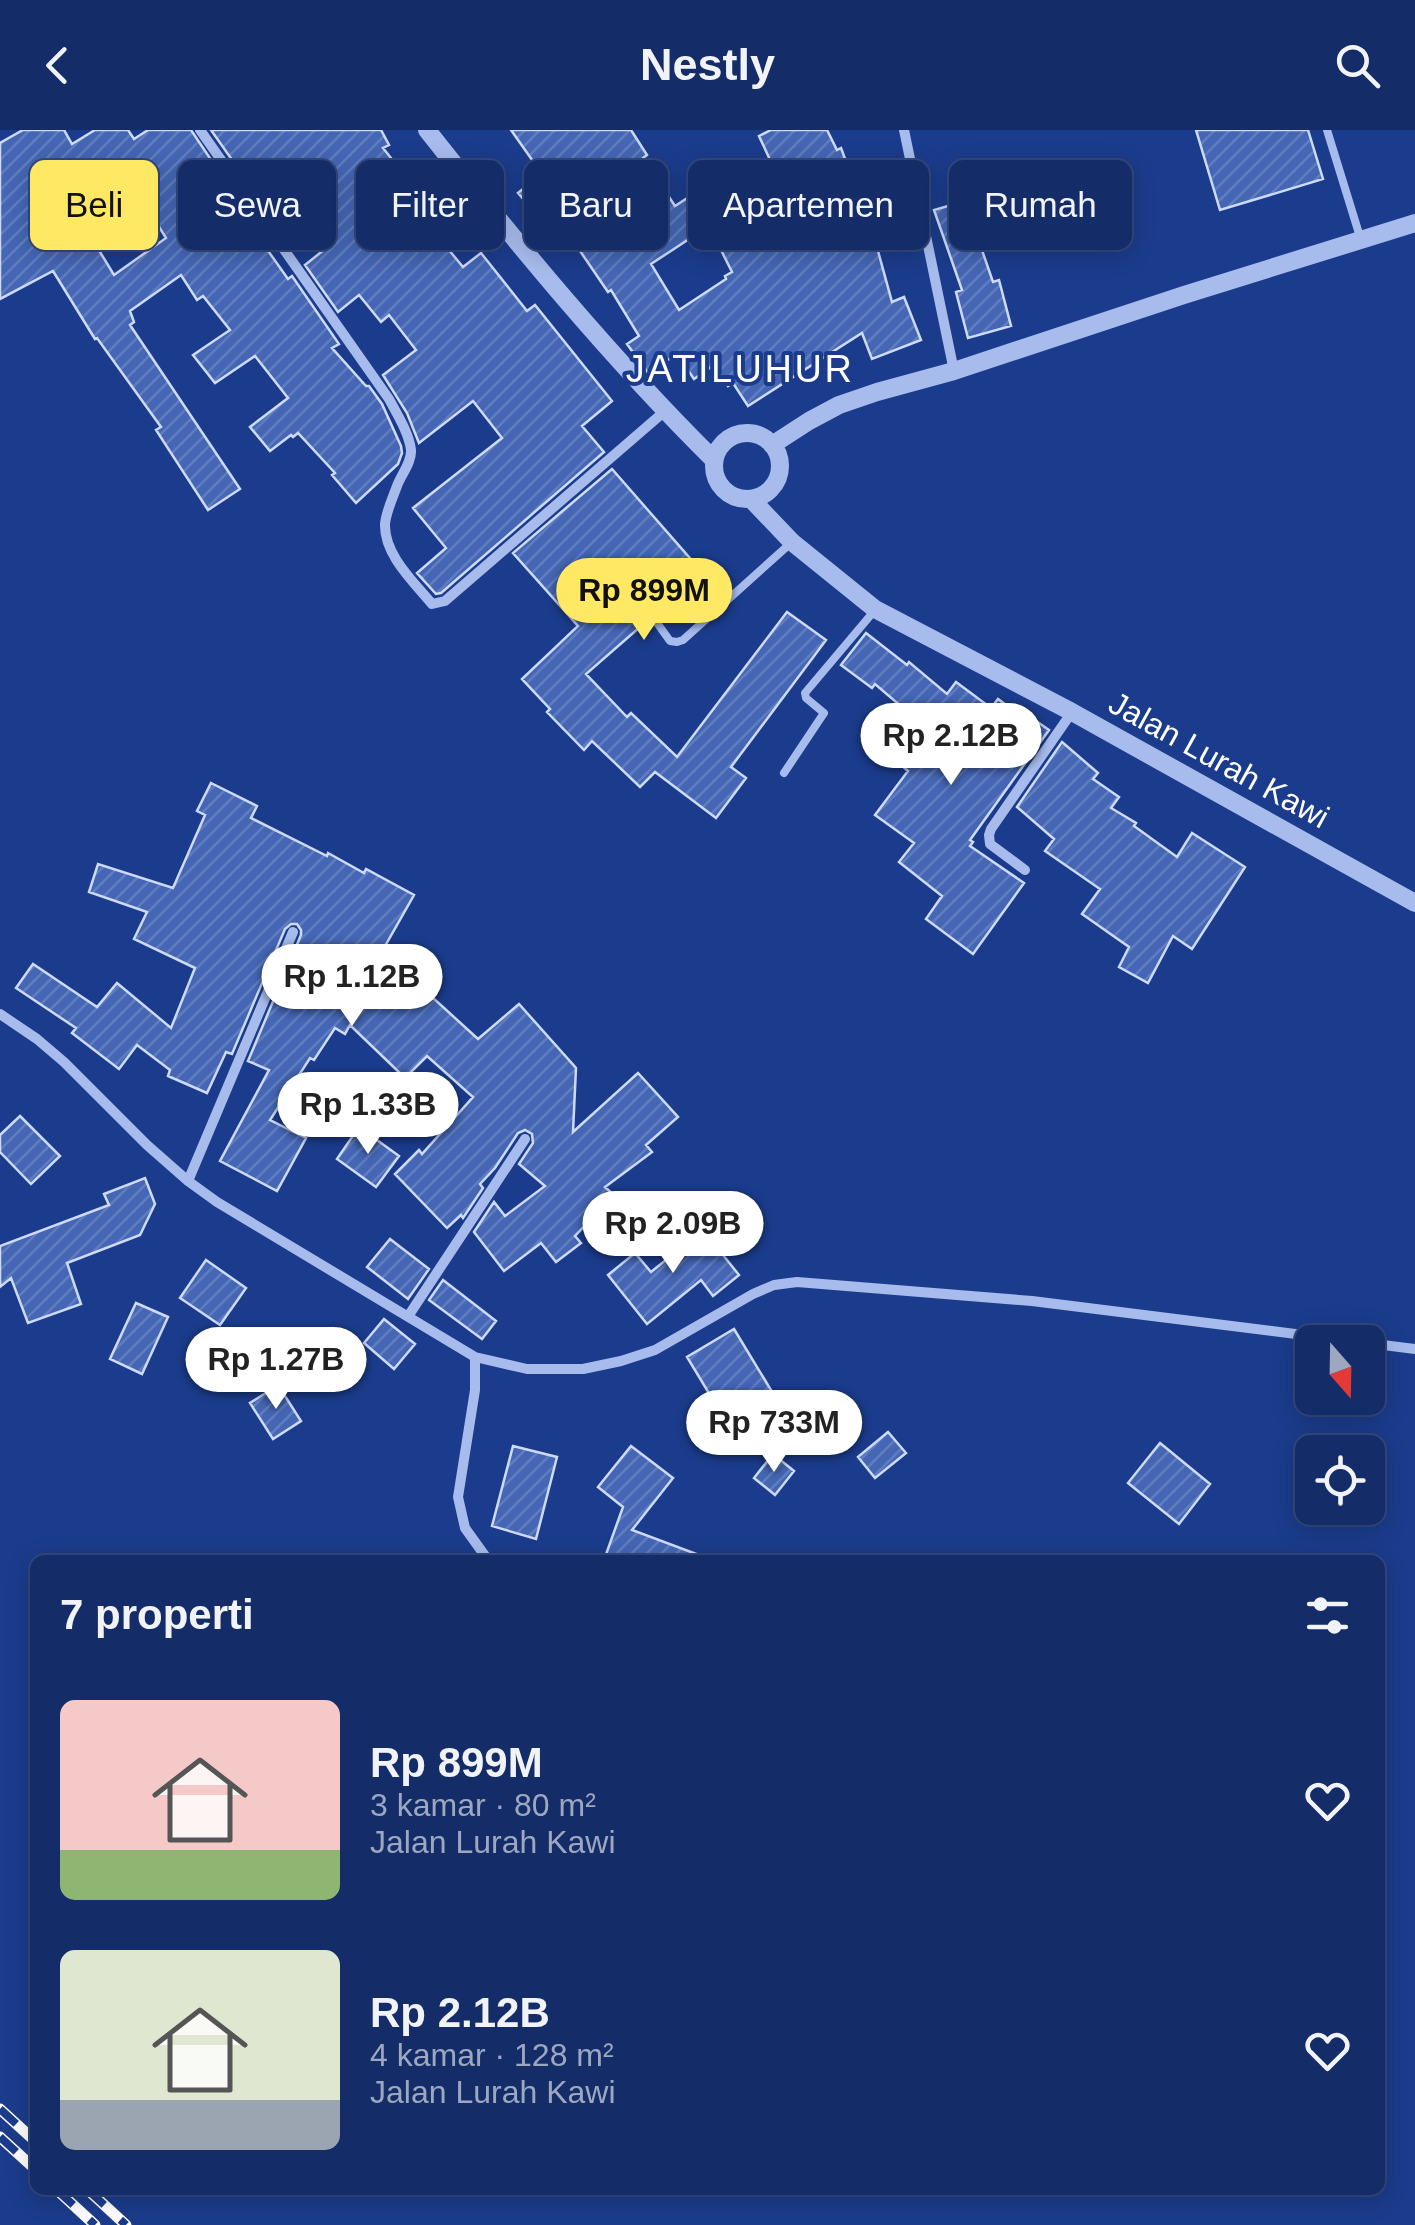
<!DOCTYPE html>
<html lang="id">
<meta charset="utf-8">
<style>
:root{--surface:#142d69;--page:#1d356f;--text:#f1f3f6;--muted:#9da8c0;--line:#33497d;--accent:#fee864}
body{margin:0;font-family:Arial,sans-serif;background:var(--page);color:var(--text);height:100vh;display:flex;flex-direction:column;font-size:38px;white-space:nowrap}
*{box-sizing:border-box;margin:0}
p{font-size:32px;color:var(--muted)}
.icon{flex:none;width:55px;height:55px;fill:none;stroke:currentColor;stroke-width:2;stroke-linecap:round;stroke-linejoin:round}
.map{position:relative;flex:1;overflow:hidden}
.sheet{position:absolute;left:30px;top:1425px;width:1355px;height:640px;display:flex;flex-direction:column;background:var(--surface);border-radius:15px;box-shadow:0 5px 25px #0003,0 0 0 2px var(--line)}
.sheet>*{flex:none}
.top-card{position:absolute;left:30px;top:30px;width:1355px;height:90px;display:flex;gap:20px}
.needle{width:65px;rotate:160deg}
.fabs{position:absolute;left:1295px;top:1195px;display:grid;gap:20px}
.fabs a{display:grid;place-items:center;width:90px;height:90px;border-radius:15px;background:var(--surface);box-shadow:0 5px 25px #0003,0 0 0 2px var(--line);font-size:50px}
.price{position:absolute;translate:-50% -85px;padding:0 22px;border-radius:35px;background:#fff;color:#222;font-size:32px;line-height:65px;filter:drop-shadow(0 2px 5px #0008)}
.price::after{content:'';position:absolute;left:50%;top:60px;width:30px;height:22px;margin-left:-15px;background:inherit;clip-path:polygon(0 0,100% 0,50% 100%)}
.price.current{background:var(--accent);color:#111}
ul{padding:0;list-style:none}
li{display:flex;align-items:center;gap:30px;height:250px;padding:0 30px}
li span{display:grid;place-items:center;flex:none;width:280px;height:200px;border-radius:15px;color:#555}
li>.icon{margin-inline-start:auto}
span .icon{width:120px;height:120px;fill:#fffc;stroke-width:1}
li b{font-size:42px}
h2{display:flex;justify-content:space-between;align-items:center;height:120px;padding:0 30px;font-size:42px}
.tag{padding:0 35px;border-radius:15px;background:var(--surface);box-shadow:0 5px 25px #0003,0 0 0 2px var(--line);font-size:35px;line-height:90px}
.tag.current{background:var(--accent);color:#111}
header{display:flex;justify-content:space-between;align-items:center;height:130px;padding:0 30px;background:var(--surface);font-size:45px;font-weight:700}
.map>svg:first-child{display:block}
</style>
<header><svg class="icon" aria-label="back" viewBox="0 0 24 24"><path d="M15 5l-7 7 7 7"/></svg>Nestly<svg class="icon" aria-label="search" viewBox="0 0 24 24"><circle cx="10" cy="10" r="6"/><path d="M15 15l6 6"/></svg></header>
<div class="map">
<svg width="1415" height="2095" viewBox="0 0 1415 2095">
<defs>
<pattern id="building-hatch" width="6" height="6" patternUnits="userSpaceOnUse" patternTransform="scale(2.5)"><rect width="6" height="6" fill="#4466b4"/><path d="M-1 1l2-2M0 6l6-6M5 7l2-2" fill="none" stroke="#607dbf"/></pattern>
</defs>
<rect width="100%" height="100%" fill="#1b3c8c"/>
<path fill="url(#building-hatch)" stroke="#cddaf9" stroke-width="2.5" fill-rule="evenodd" d="M23,0H64L72,14L95,0H128L134,9L148,0H191L234,64L230,67L288,149L292,146L339,214L332,218L366,256H369L382,274L401,316L402,323L398,334L356,373L332,345L335,343L298,303L293,307L291,305L270,321L250,297L288,268L255,226L215,253L193,225L230,200L203,166L197,170L181,145L130,181L134,192L130,195L240,359L208,380L156,300L161,297L97,208L95,209L53,141L0,169V13ZM137,61L166,108L114,145L83,94Z
M211,0H381L389,15L383,18L429,76L419,84L463,137L481,123L527,181L535,175L612,271L582,296L604,322L441,463L436,464L417,443L446,418L413,378L502,308L473,271L419,313L407,283L383,245L416,220L389,185L381,192L359,165L338,182L305,135L335,111L301,67L290,74L267,42L249,54Z
M511,0H631L647,25L643,28L675,76L715,50L733,78L778,47L759,6L771,0H827L837,20L841,18L861,71L864,70L892,172L904,167L921,210L872,229L862,203L748,276L733,253L728,256L714,235L694,249L677,224L648,243L627,214L639,206L611,160L608,162L548,74L536,84L518,63L542,44ZM709,96L732,142L725,146L726,149L679,180L651,134Z
M1196,0H1308L1323,49L1220,80Z
M965,71L993,152L999,150L1011,196L968,208L956,162L962,160L934,80Z
M612,339L702,442L656,483L650,485L648,490L586,544L627,587L631,583L677,627L787,482L826,510L731,637L746,648L716,688L655,642L640,657L592,611L584,620L547,582L550,579L522,549L578,496L513,423Z
M866,503L907,535L909,532L947,564L956,552L991,578L998,569L1013,580L1016,577L1049,600L970,710L973,712L970,716L1024,753L973,824L926,789L942,766L899,732L914,713L875,685L908,641L895,630L923,595L875,554L872,558L841,535Z
M1062,612L1098,643L1093,649L1119,667L1111,678L1136,693L1134,696L1177,727L1192,703L1245,737L1192,819L1173,806L1148,853L1119,837L1129,817L1082,784L1100,759L1045,721L1054,709L1017,677Z
M211,653L257,676L251,688L327,726L328,723L364,743L366,739L414,765L380,825L397,835L478,909L519,874L576,938L573,1002L638,943L678,987L646,1015L652,1022L605,1057L614,1065L575,1106L581,1113L556,1132L541,1113L504,1141L474,1102L494,1072L505,1086L545,1056L519,1034L533,1013L532,1004L525,1000L518,1003L495,1038L480,1054L483,1058L463,1088L461,1085L447,1098L395,1044L419,1020L422,1024L473,967L427,926L405,948L350,895L345,904L335,898L314,930L310,928L270,990L306,1008L277,1061L220,1031L269,940L248,931L301,805V800L297,794H291L285,799L232,924L226,922L207,963L168,946L170,940L137,915L119,939L72,903L76,898L16,858L33,834L97,877L117,853L171,898L195,838L134,809L147,782L89,762L98,734L173,758L205,685L197,681Z
M20,986L60,1026L31,1054L0,1022V1005Z
M359,997L399,1026L376,1057L337,1029Z
M145,1048L155,1074L140,1105L67,1133L81,1174L28,1193L11,1148L0,1157V1116L109,1075L104,1064Z
M703,1100L739,1145L713,1166L701,1150L647,1194L608,1145L635,1123L651,1142Z
M390,1109L429,1139L408,1169L367,1137Z
M206,1130L246,1158L220,1195L180,1168Z
M443,1150L496,1191L482,1209L429,1170Z
M136,1173L168,1187L142,1244L110,1229Z
M384,1189L415,1214L394,1239L364,1213Z
M734,1199L780,1275L733,1303L687,1227Z
M278,1255L301,1291L273,1309L250,1273Z
M888,1302L906,1323L875,1348L858,1327Z
M1160,1313L1210,1354L1179,1394L1128,1353Z
M513,1316L557,1327L536,1409L492,1396Z
M631,1316L673,1348L632,1400L707,1428L706,1430H604L623,1377L598,1357Z
M773,1324L794,1341L775,1365L754,1348Z"/>
<g fill="none" stroke-linecap="round" stroke-linejoin="round">
<path stroke="#a7bced" stroke-width="8" d="M1327,0L1361,110
M655,490L670,511L677,512L683,510L792,412
M784,643L824,583L806,568L805,563L875,480"/>
<path stroke="#a7bced" stroke-width="10" d="M200,0L389,269C397,284 409,303 411,320C412,332 401,345 397,356C393,367 386,382 385,394C384,425 414,452 432,474L445,471L665,281
M904,0L954,241
M1025,740L990,714L989,705L991,699L1072,582
M0,884L37,909L64,932L147,1015L188,1051L217,1072L475,1227L527,1239H583L621,1231L655,1220L753,1164L774,1155L797,1152L1032,1171L1415,1219
M188,1051L293,802
M409,1185L525,1009
M475,1227V1260L458,1367L465,1398L488,1430"/>
<path stroke="#a7bced" stroke-width="18" d="M427,0C517,114 610,227 714,330
M714 336a33 33 0 1 1 66 0a33 33 0 1 1-66 0Z
M772,315L809,291L839,275L877,262L954,241L1184,165L1415,93
M751,369L792,412L875,479L1072,582L1415,773"/>
<defs>
<path id="rail" d="M0,1979L35,2011
M0,2007L35,2039
M57,2060L95,2095
M88,2060L126,2095"/>
</defs>
<use href="#rail" stroke="#fff" stroke-width="11"/>
<use href="#rail" stroke="#1b3c8c" stroke-width="8" stroke-dasharray="22" stroke-linecap="butt"/>
</g>
<g text-anchor="middle" dominant-baseline="central" stroke-width="8" stroke-linejoin="round" paint-order="stroke">
<g font-size="32" fill="#fff" stroke="#1b3c8c">
<text transform="translate(1219 630) rotate(29)">Jalan Lurah Kawi</text>
</g>
<g font-size="38" letter-spacing="2.5" fill="#fff" stroke="#1b3c8c">
<text x="740" y="239">JATILUHUR</text>
</g>
</g>
</svg>
<div class="fabs">
<a><svg class="needle" viewBox="-14 -14 28 28"><path d="M0-13l5 13h-10z" fill="#e53935"/><path d="M0 13l5-13h-10z" fill="#9da8c0"/></svg></a>
<a><svg class="icon" aria-label="locate" viewBox="0 0 24 24"><circle cx="12" cy="12" r="6"/><path d="M12 2v4M12 18v4M2 12h4M18 12h4"/></svg></a>
</div>
<b class="price current" style="left:644px;top:513px">Rp 899M</b>
<b class="price" style="left:951px;top:658px">Rp 2.12B</b>
<b class="price" style="left:352px;top:899px">Rp 1.12B</b>
<b class="price" style="left:368px;top:1027px">Rp 1.33B</b>
<b class="price" style="left:673px;top:1146px">Rp 2.09B</b>
<b class="price" style="left:276px;top:1282px">Rp 1.27B</b>
<b class="price" style="left:774px;top:1345px">Rp 733M</b>
<div class="top-card">
<a class="tag current">Beli</a>
<a class="tag">Sewa</a>
<a class="tag">Filter</a>
<a class="tag">Baru</a>
<a class="tag">Apartemen</a>
<a class="tag">Rumah</a>
</div>
<section class="sheet">
<h2>7 properti<svg class="icon" aria-label="filters" viewBox="0 0 24 24"><path d="M4 7h16M4 17h16"/><circle cx="9" cy="7" r="2"/><circle cx="15" cy="17" r="2"/></svg></h2>
<ul>
<li><span style="background:linear-gradient(#f6c9c9 75%,#8fb573 0)"><svg class="icon" aria-label="home" viewBox="0 0 24 24"><path d="M3 11l9-7 9 7M6 9v11h12V9"/></svg></span><div><b>Rp 899M</b><p>3 kamar · 80 m²</p><p>Jalan Lurah Kawi</p></div><svg class="icon" aria-label="heart" viewBox="0 0 24 24"><path d="M12 20l-8-8c-3-5 5-10 8-4 3-6 11-1 8 4z"/></svg></li>
<li><span style="background:linear-gradient(#dfe7d0 75%,#9aa5b1 0)"><svg class="icon" aria-label="home" viewBox="0 0 24 24"><path d="M3 11l9-7 9 7M6 9v11h12V9"/></svg></span><div><b>Rp 2.12B</b><p>4 kamar · 128 m²</p><p>Jalan Lurah Kawi</p></div><svg class="icon" aria-label="heart" viewBox="0 0 24 24"><path d="M12 20l-8-8c-3-5 5-10 8-4 3-6 11-1 8 4z"/></svg></li>
</ul>
</section>
</div>
